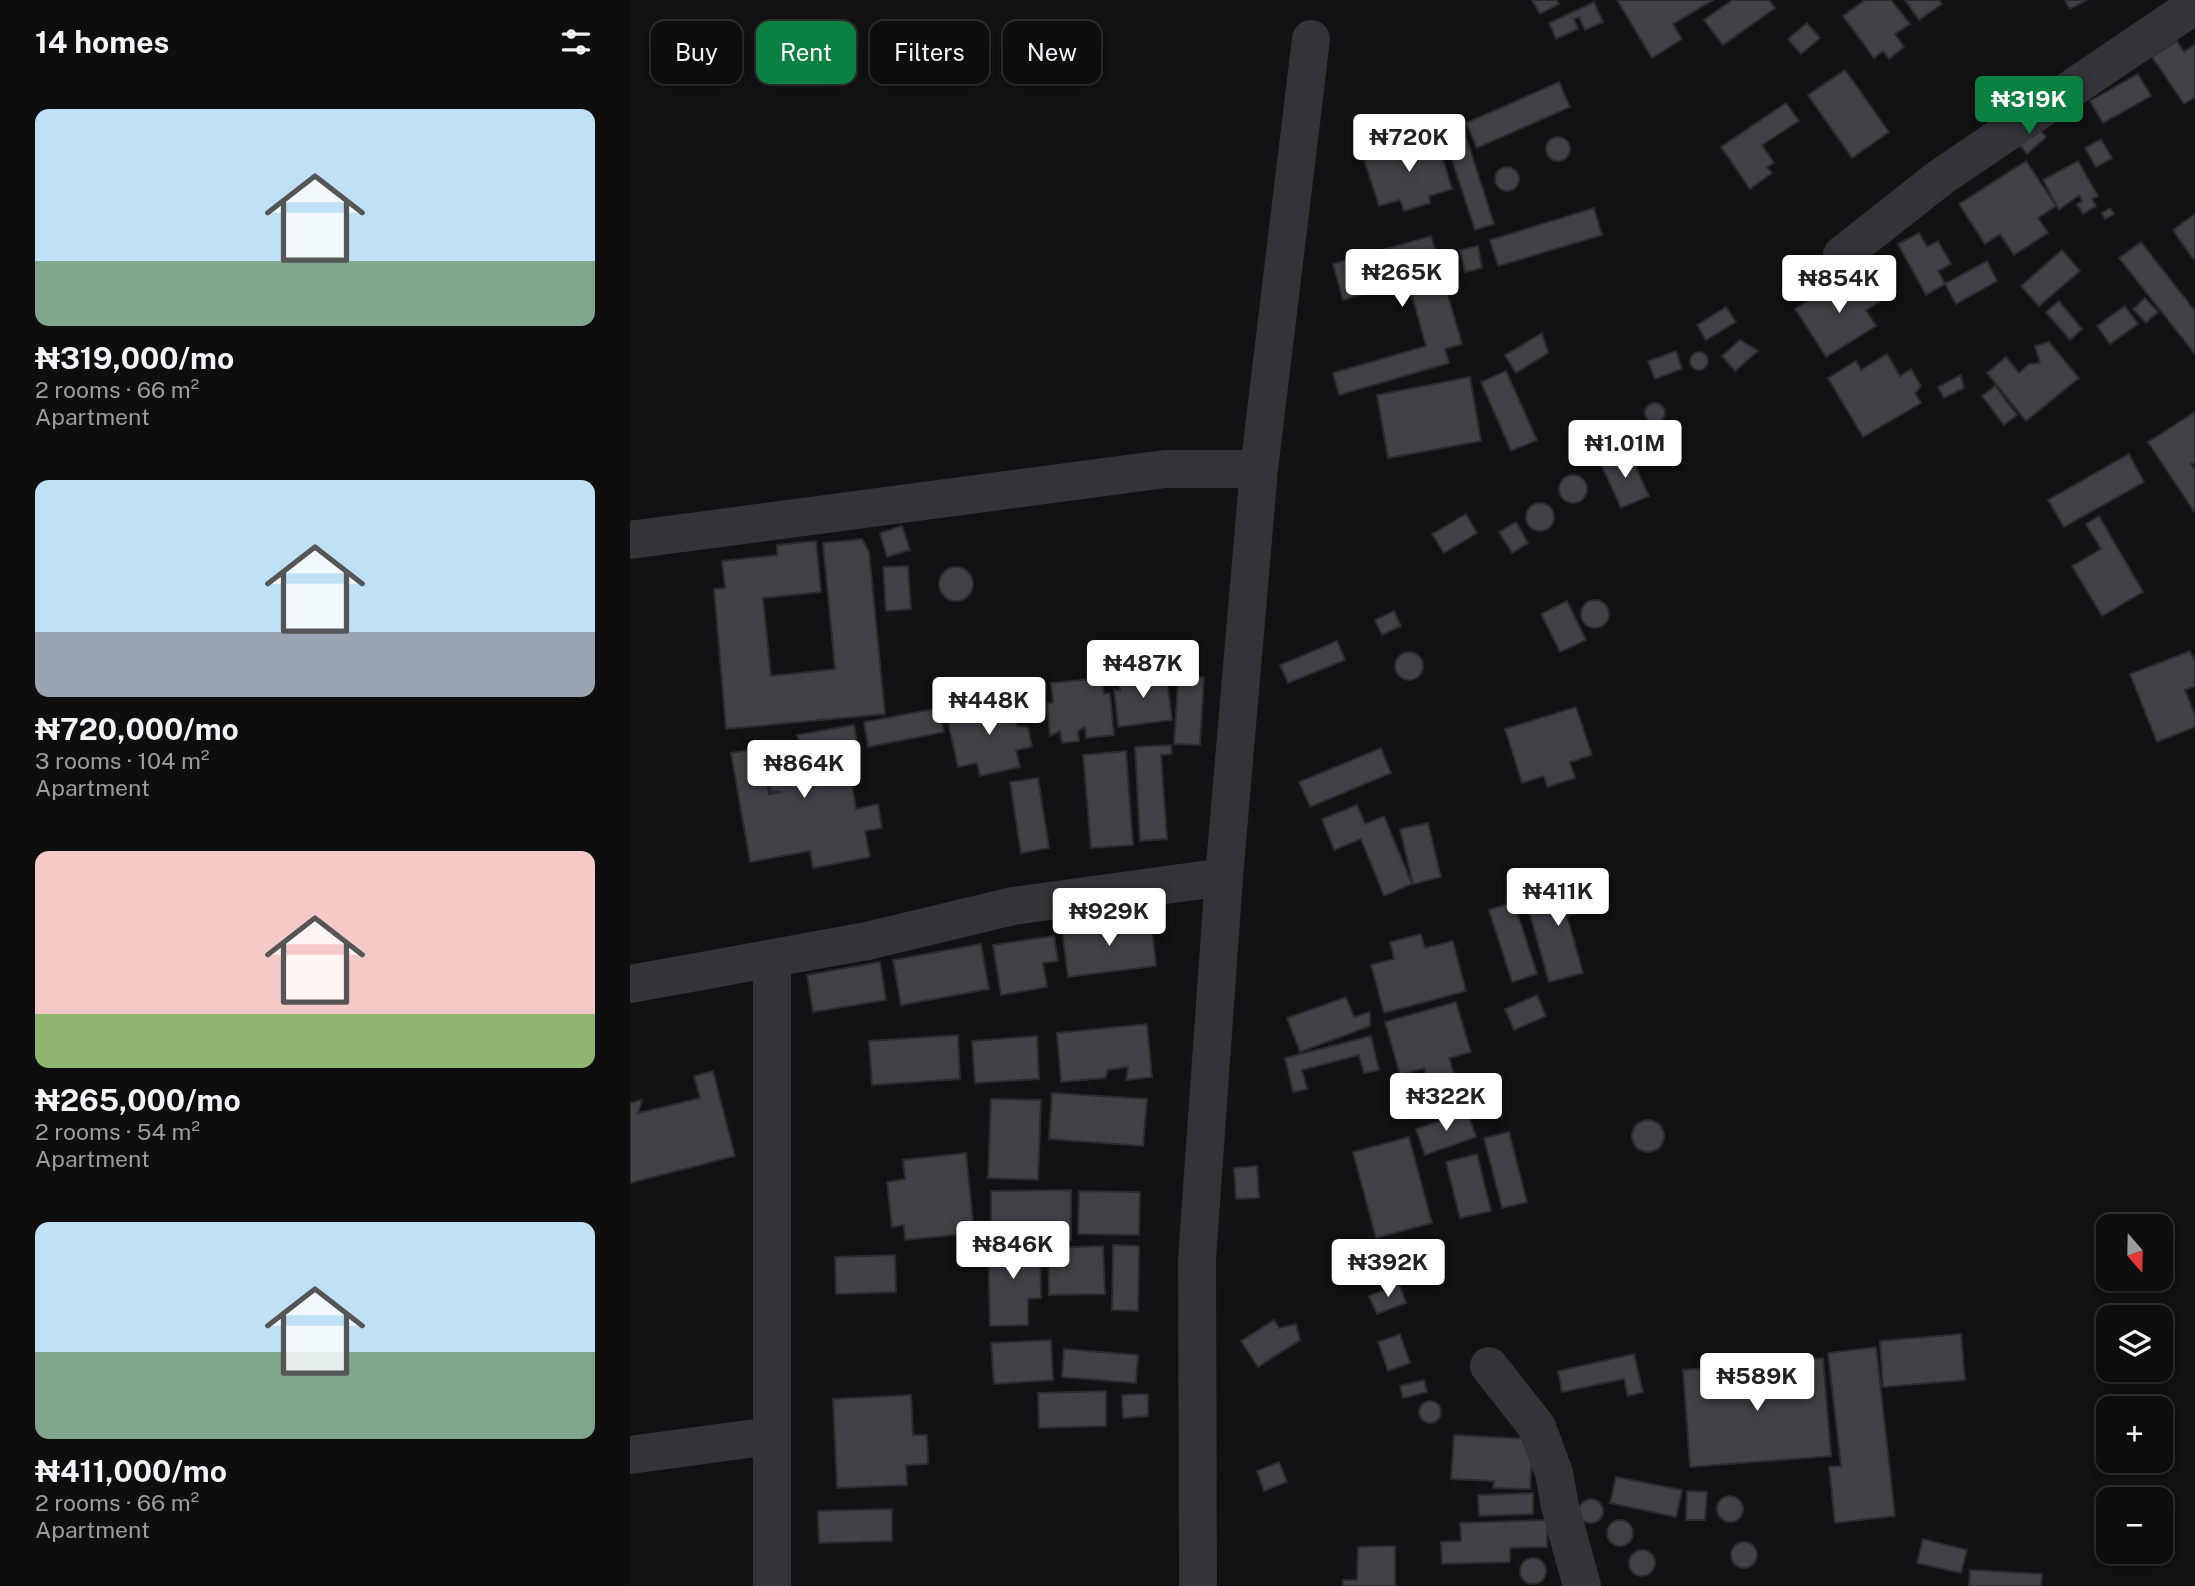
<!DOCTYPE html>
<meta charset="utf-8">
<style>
:root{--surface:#0e0e0f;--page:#1c1c1d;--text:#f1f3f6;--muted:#9b9c9e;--line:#2e2e2f;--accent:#0b8043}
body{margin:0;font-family:"Public Sans",sans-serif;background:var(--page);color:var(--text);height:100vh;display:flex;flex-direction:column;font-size:26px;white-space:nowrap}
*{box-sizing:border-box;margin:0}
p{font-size:23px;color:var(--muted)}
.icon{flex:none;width:38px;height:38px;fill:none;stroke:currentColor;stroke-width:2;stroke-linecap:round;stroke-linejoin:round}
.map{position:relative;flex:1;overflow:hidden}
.side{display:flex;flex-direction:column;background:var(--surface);width:630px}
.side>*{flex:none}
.top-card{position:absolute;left:21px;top:21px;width:665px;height:63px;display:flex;gap:14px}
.needle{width:46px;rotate:160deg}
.controls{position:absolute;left:1466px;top:1214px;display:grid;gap:14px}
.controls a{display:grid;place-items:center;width:77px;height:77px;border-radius:14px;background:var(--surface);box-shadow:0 4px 10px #0003,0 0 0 2px var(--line);font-size:35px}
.price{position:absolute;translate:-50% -60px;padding:0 16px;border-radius:7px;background:#fff;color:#222;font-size:23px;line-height:46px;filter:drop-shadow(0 2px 4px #0008)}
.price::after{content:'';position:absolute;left:50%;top:42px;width:21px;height:16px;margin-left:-10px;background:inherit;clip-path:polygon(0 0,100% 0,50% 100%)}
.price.selected{background:var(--accent);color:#fff}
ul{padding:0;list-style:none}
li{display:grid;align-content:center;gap:14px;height:371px;padding:0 35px}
li span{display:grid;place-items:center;height:217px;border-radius:14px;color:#555}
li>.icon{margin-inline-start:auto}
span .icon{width:126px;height:126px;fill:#fffc;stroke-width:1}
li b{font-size:30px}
h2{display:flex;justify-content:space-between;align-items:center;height:84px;padding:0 35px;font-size:30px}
.pill{padding:0 24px;border-radius:14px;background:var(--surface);box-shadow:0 4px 10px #0003,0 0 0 2px var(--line);font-size:24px;line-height:63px}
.pill.selected{background:var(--accent);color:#fff}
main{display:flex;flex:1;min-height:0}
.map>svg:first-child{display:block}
</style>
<main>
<section class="side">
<h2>14 homes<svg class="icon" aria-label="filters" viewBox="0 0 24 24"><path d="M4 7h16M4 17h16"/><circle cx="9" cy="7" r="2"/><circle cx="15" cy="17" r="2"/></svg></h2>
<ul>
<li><span style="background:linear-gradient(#bfe0f5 70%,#7fa58c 0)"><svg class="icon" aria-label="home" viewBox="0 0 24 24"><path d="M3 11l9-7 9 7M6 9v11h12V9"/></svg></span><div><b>₦319,000/mo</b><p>2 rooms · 66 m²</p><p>Apartment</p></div></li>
<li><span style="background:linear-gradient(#bfe0f5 70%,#9aa5b1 0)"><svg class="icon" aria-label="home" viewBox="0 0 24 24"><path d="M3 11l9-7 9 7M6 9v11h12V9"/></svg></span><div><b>₦720,000/mo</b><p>3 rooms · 104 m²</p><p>Apartment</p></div></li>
<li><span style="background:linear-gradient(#f6c9c9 75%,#8fb573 0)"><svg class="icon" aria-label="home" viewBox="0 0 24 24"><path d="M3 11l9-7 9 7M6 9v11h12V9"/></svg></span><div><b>₦265,000/mo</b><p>2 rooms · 54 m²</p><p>Apartment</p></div></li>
<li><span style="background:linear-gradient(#bfe0f5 60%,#7fa58c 0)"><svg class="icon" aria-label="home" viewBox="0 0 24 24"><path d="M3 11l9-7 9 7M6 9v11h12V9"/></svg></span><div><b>₦411,000/mo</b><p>2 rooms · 66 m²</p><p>Apartment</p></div></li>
</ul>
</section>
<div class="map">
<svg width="1565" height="1586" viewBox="0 0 1565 1586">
<rect width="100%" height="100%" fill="#121214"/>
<path fill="#414247" stroke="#2c2c30" stroke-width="2" d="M902,0H927L929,4L910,14Z
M987,0H1083L1043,24L1052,39L1022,58Z
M1102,0H1139L1145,8L1093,45L1074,20Z
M1235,0H1261L1280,24L1265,34L1274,47L1259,59L1253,51L1244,58L1213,16Z
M1275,0H1309L1312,4L1289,20Z
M1435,0H1457L1440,9Z
M964,2L973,22L955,30L949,17L944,19L948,29L926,39L919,23Z
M1177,23L1190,38L1171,54L1158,39Z
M1547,41L1554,52L1565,44V97L1554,104L1522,57Z
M1215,70L1259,132L1222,158L1178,95Z
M1508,74L1521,96L1473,123L1460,101Z
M929,82L940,107L847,148L836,123Z
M1156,103L1169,121L1132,145L1144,163L1137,167L1142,173L1120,189L1091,147Z
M1401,119L1416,137L1397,154L1382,136Z
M833,127L864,224L845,230L813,133Z
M806,136L822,189L799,196L800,203L774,211L770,200L749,206L734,160Z
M916 149a12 12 0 1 1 24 0a12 12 0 1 1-24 0Z
M1471,139L1482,158L1466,167L1455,148Z
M1396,161L1426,206L1408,218L1418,233L1384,255L1370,234L1355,244L1329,204Z
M1448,161L1468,196L1462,199L1466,206L1453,214L1447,204L1452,201L1449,195L1429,210L1413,180Z
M865 179a12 12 0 1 1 24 0a12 12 0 1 1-24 0Z
M964,208L972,235L868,266L860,240Z
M1480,208L1484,214L1475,219L1472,213Z
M1565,214V258L1563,259L1543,230Z
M1289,233L1297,247L1308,241L1321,264L1308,271L1315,284L1357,261L1367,281L1326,304L1315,284L1296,295L1268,244Z
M801,236L832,344L815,349L819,363L709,395L703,373L796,346L778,281L713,300L703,264Z
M1511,242L1565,311V354L1489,258Z
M848,246L852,268L835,272L830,250Z
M1432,250L1450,271L1409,306L1391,286Z
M1216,277L1225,292L1239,284L1251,301L1236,310L1246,326L1196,357L1165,309Z
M1515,298L1528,312L1516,323L1503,309Z
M1429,301L1452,329L1440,340L1416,312Z
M1495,306L1508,324L1480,344L1467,326Z
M1096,307L1106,322L1076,340L1067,325Z
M912,333L918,353L886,373L875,355Z
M1110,340L1128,351L1105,371L1092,356Z
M1419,342L1449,378L1396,421L1357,373L1376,357L1389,373L1399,364L1410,363L1405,346Z
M1046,351L1052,369L1025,379L1018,361Z
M1060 361a9 9 0 1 1 18 0a9 9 0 1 1-18 0Z
M1257,354L1270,376L1281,369L1291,386L1285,393L1291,403L1233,437L1198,378L1226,361L1231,370Z
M876,371L907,440L881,451L851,382Z
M1331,375L1334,388L1314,398L1308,387Z
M840,377L851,441L758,458L747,395Z
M1365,386L1387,415L1374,425L1352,396Z
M1015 413a10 10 0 1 1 20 0a10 10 0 1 1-20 0Z
M1565,412V462L1561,464L1565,470V513L1518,442Z
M999,452L1019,496L991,508L971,464Z
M1499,454L1514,482L1434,527L1418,500Z
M929 489a14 14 0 1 1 28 0a14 14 0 1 1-28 0Z
M896 517a14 14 0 1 1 28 0a14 14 0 1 1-28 0Z
M836,514L847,533L814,553L802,534Z
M1469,516L1513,592L1472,616L1442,566L1471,549L1456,524Z
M886,522L898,543L882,553L869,532Z
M272,526L280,550L257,557L250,533Z
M232,539L239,551L255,714L96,729L84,589L95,588L92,561L147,555V545L186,541L191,592L133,598L141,676L205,669L193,543Z
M278,566L281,609L256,611L253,567Z
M309 584a17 17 0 1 1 34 0a17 17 0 1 1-34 0Z
M951 614a14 14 0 1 1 28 0a14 14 0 1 1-28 0Z
M937,601L956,640L930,652L911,614Z
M764,611L771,626L752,635L745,620Z
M707,641L715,660L658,683L650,665Z
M1560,651L1565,662V686L1555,690L1565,715V727L1527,742L1500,674Z
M765 666a14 14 0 1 1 28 0a14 14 0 1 1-28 0Z
M536,672L542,720L488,727L484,689L490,691L488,679Z
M560,677H574L570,745L544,744L548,684L559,685Z
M472,678L474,694L480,693L484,735L456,738L455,727L448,731L449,741L432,743L430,731L420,736L417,704L423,702L421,683Z
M382,698L387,726L398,727L402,747L386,750L390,767L350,776L347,763L328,767L318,722L327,720L328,707Z
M946,707L962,755L940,762L945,778L917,787L914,776L892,783L875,729Z
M310,708L314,732L238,747L234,722Z
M224,725L228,749L216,751L226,809L248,804L252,828L235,831L240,857L183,868L180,851L120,862L101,753L130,748L139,794L152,792H141L133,751L170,745L167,735Z
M541,745L542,754L531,755L537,839L510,841L505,747Z
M751,748L761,773L680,807L669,782Z
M496,751L503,845L461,848L453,755Z
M408,778L419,848L391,853L380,782Z
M727,805L735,824L754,816L782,884L754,896L731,839L704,850L692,819Z
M798,823L811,877L783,884L770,829Z
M950,881L959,910L937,916L953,973L919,982L895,897Z
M884,902L907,974L882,982L859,910Z
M521,919L526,966L438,977L432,930Z
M791,934L795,948L823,941L836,991L754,1013L741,965L764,959L760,942Z
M424,936L428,961L413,963L417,987L371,995L363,945Z
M351,944L359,989L271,1005L263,960Z
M250,962L256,1000L183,1012L177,975Z
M907,995L916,1016L884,1030L875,1009Z
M716,997L724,1017L740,1012V1026L670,1052L657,1018Z
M826,1002L841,1052L819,1058L824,1074L797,1081L794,1068L770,1075L755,1022Z
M517,1024L522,1077L496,1080L498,1067L478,1070L475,1078L431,1082L427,1033Z
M328,1035L330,1079L242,1085L239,1041Z
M407,1036L409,1079L345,1083L342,1041Z
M741,1036L749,1070L734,1073L729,1055L672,1070L677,1089L663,1092L655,1058Z
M83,1071L105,1156L0,1183V1103L12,1100L8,1113L70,1098L64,1076Z
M798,1088L804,1108L779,1116L773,1096Z
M422,1093L517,1099L513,1146L419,1139Z
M361,1099L411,1100L408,1180L358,1178Z
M837,1111L846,1137L795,1155L786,1129Z
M1002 1136a16 16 0 1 1 32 0a16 16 0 1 1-32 0Z
M879,1132L897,1202L872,1208L854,1138Z
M779,1137L802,1223L746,1238L723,1152Z
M336,1153L343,1222L333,1221L334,1234L275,1240L274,1225L262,1227L257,1182L275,1179L273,1160Z
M847,1154L861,1211L830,1218L816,1162Z
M627,1166L629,1198L606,1199L604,1168Z
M441,1190V1240H361V1191Z
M449,1191L510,1192L509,1235L448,1234Z
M410,1242L411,1298L398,1299V1325L360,1326L358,1243Z
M483,1245L509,1246L508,1311L482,1310Z
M473,1246L475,1294L419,1295L418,1248Z
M265,1255L266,1292L206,1294L205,1257Z
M769,1284L776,1303L747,1314L739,1296Z
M644,1320L649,1328L666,1324L670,1340L628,1367L611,1341Z
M770,1334L780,1363L758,1371L748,1342Z
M1331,1334L1335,1380L1253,1387L1250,1341Z
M421,1340L423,1380L364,1384L361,1343Z
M1246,1347L1265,1516L1205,1523L1199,1467L1211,1466L1198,1353Z
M434,1349L508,1355L506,1383L432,1377Z
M1004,1354L1013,1392L998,1396L994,1379L932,1392L928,1371Z
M1193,1358L1201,1456L1060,1467L1053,1370Z
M794,1380L797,1392L773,1398L770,1386Z
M476,1391V1426L409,1428L408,1393Z
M518,1394V1416L493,1418L492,1395Z
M281,1395L283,1435H297L298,1464L276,1465L277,1485L207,1488L203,1399Z
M789 1412a11 11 0 1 1 22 0a11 11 0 1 1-22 0Z
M824,1435L903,1439L900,1489L863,1488L864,1481L821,1479Z
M649,1462L657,1482L634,1491L627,1471Z
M986,1477L1052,1490L1046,1517L980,1503Z
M1057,1491L1077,1492L1075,1520H1056Z
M903,1493V1514L849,1516L848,1495Z
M1087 1509a13 13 0 1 1 26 0a13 13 0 1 1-26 0Z
M949 1511a12 12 0 1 1 24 0a12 12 0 1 1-24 0Z
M262,1509V1541L189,1543L188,1511Z
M917,1520V1547L880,1548V1562L812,1564L811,1542L831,1541L830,1523Z
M977 1533a13 13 0 1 1 26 0a13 13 0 1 1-26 0Z
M1293,1539L1337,1550L1331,1573L1287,1563Z
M1101 1555a13 13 0 1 1 26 0a13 13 0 1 1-26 0Z
M765,1546V1586H713V1580H727L728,1547Z
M999 1563a13 13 0 1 1 26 0a13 13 0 1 1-26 0Z
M890 1571a13 13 0 1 1 26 0a13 13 0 1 1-26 0Z
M1340,1570L1412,1574L1411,1586H1339Z"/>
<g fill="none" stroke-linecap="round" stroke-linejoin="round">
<path stroke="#333439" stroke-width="38" d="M1212,255L1311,177L1565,5
M0,540L535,469H629
M0,984L237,941L383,906L594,877
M859,1366L907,1427L924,1473L930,1506L952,1586
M0,1455L141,1436
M142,1586V959
M568,1586L567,1259L594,877L629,469L681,39"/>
</g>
</svg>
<div class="controls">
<a><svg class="needle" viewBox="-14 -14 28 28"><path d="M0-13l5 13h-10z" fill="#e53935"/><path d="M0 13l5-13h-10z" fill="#9b9c9e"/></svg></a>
<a><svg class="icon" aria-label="layers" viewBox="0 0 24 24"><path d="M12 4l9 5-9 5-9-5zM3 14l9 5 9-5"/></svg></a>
<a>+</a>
<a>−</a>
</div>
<b class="price selected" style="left:1399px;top:136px">₦319K</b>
<b class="price" style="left:779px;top:174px">₦720K</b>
<b class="price" style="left:772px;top:309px">₦265K</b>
<b class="price" style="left:1209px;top:315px">₦854K</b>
<b class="price" style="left:995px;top:480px">₦1.01M</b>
<b class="price" style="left:513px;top:700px">₦487K</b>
<b class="price" style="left:359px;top:737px">₦448K</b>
<b class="price" style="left:174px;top:800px">₦864K</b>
<b class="price" style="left:928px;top:928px">₦411K</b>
<b class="price" style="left:479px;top:948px">₦929K</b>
<b class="price" style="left:816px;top:1133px">₦322K</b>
<b class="price" style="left:383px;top:1281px">₦846K</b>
<b class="price" style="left:758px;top:1299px">₦392K</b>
<b class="price" style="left:1127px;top:1413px">₦589K</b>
<div class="top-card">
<a class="pill">Buy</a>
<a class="pill selected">Rent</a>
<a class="pill">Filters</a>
<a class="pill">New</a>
</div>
</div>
</main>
